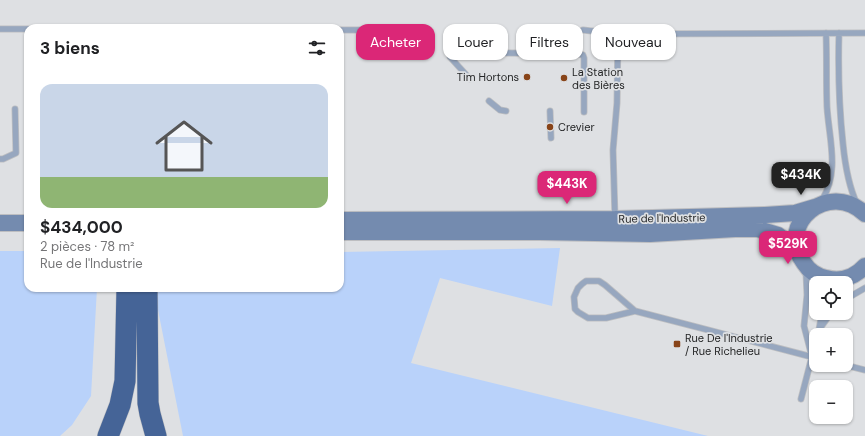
<!DOCTYPE html>
<html lang="fr">
<meta charset="utf-8">
<style>
:root{--surface:#fff;--page:#f2f2f2;--text:#202124;--muted:#757577;--accent:#db2777}
body{margin:0;font-family:"DM Sans",sans-serif;background:var(--page);color:var(--text);height:100vh;display:flex;flex-direction:column;font-size:15px;white-space:nowrap}
*{box-sizing:border-box;margin:0}
p{font-size:13px;color:var(--muted)}
.icon{flex:none;width:22px;height:22px;fill:none;stroke:currentColor;stroke-width:2;stroke-linecap:round;stroke-linejoin:round}
.map{position:relative;flex:1;overflow:hidden}
.side{position:absolute;left:24px;top:24px;width:320px;height:268px;display:flex;flex-direction:column;background:var(--surface);border-radius:12px;box-shadow:0 1px 3px #0004}
.side>*{flex:none}
.banner{position:absolute;left:356px;top:24px;width:380px;height:36px;display:flex;gap:8px}
.buttons{position:absolute;left:809px;top:276px;display:grid;gap:8px}
.buttons a{display:grid;place-items:center;width:44px;height:44px;border-radius:8px;background:var(--surface);box-shadow:0 1px 3px #0004;font-size:20px}
.price{position:absolute;translate:-50% -34px;padding:0 9px;border-radius:8px;background:var(--accent);color:#fff;font-size:13px;line-height:26px;filter:drop-shadow(0 1px 2px #0008)}
.price::after{content:'';position:absolute;left:50%;top:24px;width:12px;height:9px;margin-left:-6px;background:inherit;clip-path:polygon(0 0,100% 0,50% 100%)}
.price.current{background:#222;color:#fff}
ul{padding:0;list-style:none}
li{display:grid;align-content:center;gap:8px;height:212px;padding:0 16px}
li span{display:grid;place-items:center;height:124px;border-radius:12px;color:#555}
li>.icon{margin-inline-start:auto}
span .icon{width:72px;height:72px;fill:#fffc;stroke-width:1}
li b{font-size:17px}
h2{display:flex;justify-content:space-between;align-items:center;height:48px;padding:0 16px;font-size:17px}
.chip{padding:0 14px;border-radius:12px;background:var(--surface);box-shadow:0 1px 3px #0004;font-size:14px;line-height:36px}
.chip.current{background:var(--accent);color:#fff}
.map>svg:first-child{display:block}
</style>
<div class="map">
<svg width="865" height="436" viewBox="0 0 865 436">
<rect width="100%" height="100%" fill="#dee0e3"/>
<path fill="#b9d2fa" d="M560,248L552,306L440,278L411,363L708,436H183L158,310V289L159,288H340V252Z
M0,251H28V288H97L91,396L72,425L60,436H0Z"/>
<g fill="none" stroke-linecap="round" stroke-linejoin="round">
<defs>
<path id="lane" d="M0,29H28
M340,30H370
M583,30L618,34L865,33
M839,33C838,70 839,107 843,144C845,164 848,185 857,204
M447,45L450,57L470,79
M506,53L579,54L583,55L584,58V112
M489,101L500,110L506,111
M550,111L551,138
M0,159H3L16,153L15,109
M822,200C840,171 829,139 827,107C826,83 827,58 826,33
M615,218L613,150L617,103L618,34
M806,272L807,295L804,326L812,357
M846,299L865,288
M635,311L606,318H588L578,312L575,309L574,297L578,288L582,284L586,281H599L605,285L635,311L816,358
M821,327L831,313
M818,335L822,313
M845,365L865,370
M801,399L816,341"/>
<path id="secondary" d="M865,214C829,179 775,224 804,263C809,271 817,276 826,278C841,282 855,277 865,266
M340,220L615,219L765,215L795,213L815,207
M0,223H28
M340,232H540L650,234L735,229H758L778,235L798,251"/>
<path id="highway" d="M147,288L148,403L150,414L156,436
M108,436L120,405L125,381L127,288"/>
</defs>
<use href="#lane" stroke="#bdbec1" stroke-width="7"/>
<use href="#secondary" stroke="#bdbec1" stroke-width="18"/>
<use href="#highway" stroke="#bdbec1" stroke-width="22"/>
<use href="#lane" stroke="#97a7bf" stroke-width="5.5"/>
<use href="#secondary" stroke="#748baf" stroke-width="16"/>
<use href="#highway" stroke="#456497" stroke-width="21"/>
</g>
<g fill="#884419" stroke="#dee0e3" stroke-width="1.5">
<circle cx="527" cy="77" r="4"/>
<circle cx="564" cy="78" r="4"/>
<circle cx="550" cy="127" r="4"/>
<rect x="673" y="340" width="8" height="8" rx="2"/>
</g>
<g text-anchor="middle" dominant-baseline="central" stroke-width="3.5" stroke-linejoin="round" paint-order="stroke">
<g font-size="11" fill="#242526" stroke="#dee0e3" text-anchor="start">
<text x="572" y="72">La Station<tspan x="572" dy="13">des Bières</tspan></text>
<text x="519" y="77" text-anchor="end">Tim Hortons</text>
<text x="558" y="127">Crevier</text>
<text x="685" y="338">Rue De l'Industrie<tspan x="685" dy="13">/ Rue Richelieu</tspan></text>
</g>
<g font-size="11" fill="#242526" stroke="#dee0e3">
<text transform="translate(662 218) rotate(-1)">Rue de l'Industrie</text>
</g>
</g>
</svg>
<div class="buttons">
<a><svg class="icon" aria-label="locate" viewBox="0 0 24 24"><circle cx="12" cy="12" r="6"/><path d="M12 2v4M12 18v4M2 12h4M18 12h4"/></svg></a>
<a>+</a>
<a>−</a>
</div>
<b class="price current" style="left:801px;top:196px">$434K</b>
<b class="price" style="left:567px;top:205px">$443K</b>
<b class="price" style="left:788px;top:265px">$529K</b>
<div class="banner">
<a class="chip current">Acheter</a>
<a class="chip">Louer</a>
<a class="chip">Filtres</a>
<a class="chip">Nouveau</a>
</div>
<section class="side">
<h2>3 biens<svg class="icon" aria-label="filters" viewBox="0 0 24 24"><path d="M4 7h16M4 17h16"/><circle cx="9" cy="7" r="2"/><circle cx="15" cy="17" r="2"/></svg></h2>
<ul>
<li><span style="background:linear-gradient(#c9d6e8 75%,#8fb573 0)"><svg class="icon" aria-label="home" viewBox="0 0 24 24"><path d="M3 11l9-7 9 7M6 9v11h12V9"/></svg></span><div><b>$434,000</b><p>2 pièces · 78 m²</p><p>Rue de l'Industrie</p></div></li>
</ul>
</section>
</div>
